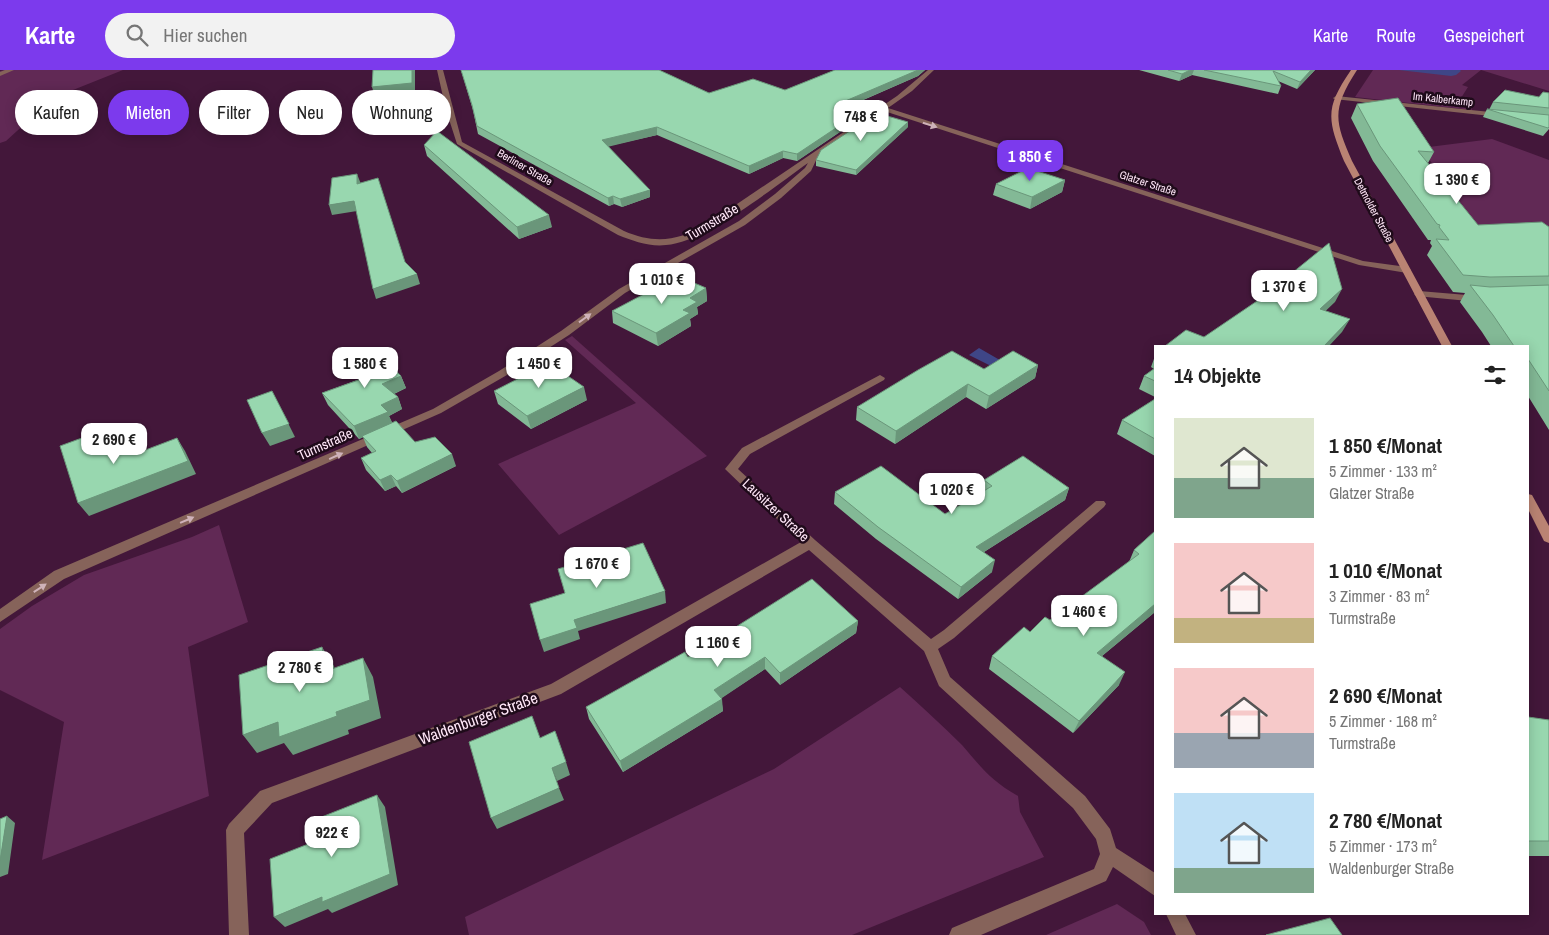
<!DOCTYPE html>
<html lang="de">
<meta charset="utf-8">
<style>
:root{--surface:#fff;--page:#f2f2f2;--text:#222;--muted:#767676;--accent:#7c3aed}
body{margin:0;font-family:"Archivo Narrow",sans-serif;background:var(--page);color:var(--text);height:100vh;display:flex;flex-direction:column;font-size:19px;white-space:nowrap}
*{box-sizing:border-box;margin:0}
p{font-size:16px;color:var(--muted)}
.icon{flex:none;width:28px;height:28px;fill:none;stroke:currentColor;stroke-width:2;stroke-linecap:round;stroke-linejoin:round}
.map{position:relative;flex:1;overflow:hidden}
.side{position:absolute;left:1154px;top:275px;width:375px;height:570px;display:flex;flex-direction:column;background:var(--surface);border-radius:0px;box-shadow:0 2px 12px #0003}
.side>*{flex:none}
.top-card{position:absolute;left:15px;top:20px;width:475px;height:45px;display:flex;gap:10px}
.price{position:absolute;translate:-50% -42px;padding:0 11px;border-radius:10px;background:#fff;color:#222;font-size:16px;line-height:32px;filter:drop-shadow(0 1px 2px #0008)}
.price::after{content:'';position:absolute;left:50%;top:30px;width:15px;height:11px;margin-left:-8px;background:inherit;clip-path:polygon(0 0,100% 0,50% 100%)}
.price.on{background:var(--accent);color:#fff}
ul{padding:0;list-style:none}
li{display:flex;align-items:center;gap:15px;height:125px;padding:0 20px}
li span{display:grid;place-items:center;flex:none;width:140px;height:100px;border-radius:0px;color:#555}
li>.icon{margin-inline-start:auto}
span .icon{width:60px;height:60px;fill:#fffc;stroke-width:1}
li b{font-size:21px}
h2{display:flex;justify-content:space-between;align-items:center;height:60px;padding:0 20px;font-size:21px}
.pill{padding:0 18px;border-radius:22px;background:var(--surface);box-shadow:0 2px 12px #0003;font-size:18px;line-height:45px}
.pill.on{background:var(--accent);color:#fff}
header{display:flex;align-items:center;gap:30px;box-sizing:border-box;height:70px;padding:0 25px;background:var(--accent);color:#fff}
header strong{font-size:24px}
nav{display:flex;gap:28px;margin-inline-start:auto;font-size:18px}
.search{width:350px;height:45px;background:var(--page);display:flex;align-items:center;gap:12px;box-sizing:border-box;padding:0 18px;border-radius:28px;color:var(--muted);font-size:19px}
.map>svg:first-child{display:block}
</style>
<header>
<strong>Karte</strong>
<div class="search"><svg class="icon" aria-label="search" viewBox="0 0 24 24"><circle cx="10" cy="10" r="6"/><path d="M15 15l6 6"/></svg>Hier suchen</div>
<nav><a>Karte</a><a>Route</a><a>Gespeichert</a></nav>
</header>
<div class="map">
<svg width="1549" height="865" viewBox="0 0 1549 865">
<rect width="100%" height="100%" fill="#43173a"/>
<path fill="#612955" d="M4,0H123L68,22L54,40L46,45L28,51L6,71L0,73V1Z
M1373,0H1549V21L1481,0L1462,15L1468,17L1461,28L1472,34V40L1355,27Z
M1492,69L1549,90V160L1482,166L1427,86L1405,80Z
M572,266L707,386L559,465L498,394L636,333L565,270Z
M219,455L248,552L188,577L209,726L42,790L64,652L0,620V559L32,536L84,505L192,467Z
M900,617C921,636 942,655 962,675C982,698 990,710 1018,726L1020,742L1044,787L852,865H469L465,847L774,699Z
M1117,834L1144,852L1151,865H1046Z"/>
<path fill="#3f4687" d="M1399,0H1460L1461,1L1456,5L1451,6Z
M979,278L1005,293L995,298L969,285Z"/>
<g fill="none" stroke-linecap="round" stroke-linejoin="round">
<path fill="#86635a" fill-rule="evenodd" d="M5,0H14L0,6V2Z
M437,0H443L462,72L624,161C654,174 678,171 706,155L897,26L928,0H934L912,21L888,38L1363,191L1407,197L1411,200L1407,203L1359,195L884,41L819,84L811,101L781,128L745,155L625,223L569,265L507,305L441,343L64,509L0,552V539L54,501L433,339L499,301L561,261L619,219L739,151L775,124L805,98L808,93C774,117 706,172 666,175C650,177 633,171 618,165L457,74L446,40Z
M1336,26L1500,43L1503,45L1500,47L1334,29L1333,28Z
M1419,221L1479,226L1484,229L1479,232L1416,226L1414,224Z
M880,305L885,308L884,310L750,384L738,399L815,470L931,569L944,560L1096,431H1104L1106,434L1104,437L954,568L938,579L950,607L1085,726L1110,759L1116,778L1155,803V826L1113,797L1106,811L981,865H949L952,858L1094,799L1100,784L1096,769L1073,738L939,616L924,581L809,480L561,624L272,733L244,763L249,865H229L226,760L229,754L260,721L551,614L801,472L725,399L742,378Z
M1166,844H1185L1196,865H1176Z"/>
<path fill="#ba8373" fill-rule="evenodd" d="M1351,0H1357C1332,39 1334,50 1352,91L1452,276H1442L1344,91C1327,49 1325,38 1351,0Z
M1528,424L1532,425L1549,456V473L1544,471L1528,439Z"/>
</g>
<path fill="#83b996" d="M461,0H659L709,23L785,20L835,0H925L918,6L852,35L866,38L865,45L797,91L783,88L749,104L657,65L608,76L650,127L622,137L614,134L609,136L478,64L473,40Z
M1139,0H1315L1297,19L1278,11L1281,16L1278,24L1192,5L1179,11Z
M1549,23V59L1543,66L1483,47L1487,39L1489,40L1493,32L1539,27Z
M1357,34L1434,82L1428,93L1478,155L1549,157V360L1528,326V276H1491L1482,262L1460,232L1465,223L1453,222L1427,185L1432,176L1430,173L1431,170H1428L1373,91L1351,48Z
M908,57L856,105L816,96V90Z
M424,75L552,157L519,169L427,86Z
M1065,110L1062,122L1030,139L993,125L996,114Z
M706,218L707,231L697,237L698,244L690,249L691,256L658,276L613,253L612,241Z
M1155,286V327L1139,319L1144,306L1154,299L1151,297Z
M347,289L401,306L406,318L394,324L398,327L402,339L389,346L392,353L415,372L456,396L402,423L396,416L385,421L366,400L361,388L372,383L367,377L363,367L359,369L328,335L322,323L360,309L352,301Z
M1038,295L1035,308L986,339L966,327L895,374L856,350L857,337L984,299Z
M494,321L587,330L531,359L498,334Z
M1155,329V386L1117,364L1122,350Z
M984,410L1069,418L1065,430L984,482L992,502L958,529L876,469L834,434L835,422L945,444L982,422H981Z
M1155,461V542L1102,586L1119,615L1073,663L989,599L992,586L1030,562L1050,550L1129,492L1134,480Z
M858,551L856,563L780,615L765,599L721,628L723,641L623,702L589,649L586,637L688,587Z
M1528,647L1549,650V786H1528Z"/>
<path fill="#6a967a" d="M412,0H415V23L375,27L372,17Z
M918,0H925L918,6L842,39L843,32Z
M1190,0H1194L1192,5L1179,11L1182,4Z
M1311,0H1315L1297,19L1300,12Z
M866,38L865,45L797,91V84Z
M908,52V57L856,105V100Z
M657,57V65L603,78L602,70Z
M783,81V88L749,104V96Z
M357,104L361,114H357Z
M1065,110L1062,122L1030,139L1032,127Z
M650,120V127L622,137L620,129Z
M613,126L614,134L609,136L608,128Z
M354,131L357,141L332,145L329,135Z
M549,145L552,157L519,169L517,157Z
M417,204L420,214L376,229L373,219Z
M706,218L707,231L697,237L698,244L690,249L691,256L658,276L656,263L683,240L690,228Z
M1342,219L1335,232L1314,252L1320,239Z
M1350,249L1342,262L1329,276H1324Z
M1038,295L1035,308L986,339L989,326Z
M401,306L406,318L387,327L382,314Z
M968,314L966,327L895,374L896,361Z
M584,317L587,330L531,359L527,346Z
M272,321L295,367L270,376L262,363Z
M398,327L402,339L389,346L393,354L359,369L354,356L381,335Z
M101,361L110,374L120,402L110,388Z
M177,368L185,381L196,404L89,446L78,433Z
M452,384L456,396L402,423L397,411Z
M391,405L396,416L385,421L380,410Z
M1069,418L1065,430L973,489L976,477Z
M995,490L992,502L958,529L961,517Z
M665,521L666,533L578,561L580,569L544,582L540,570L574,550Z
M1155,534V542L1091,595L1097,583Z
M858,551L856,563L780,615V603Z
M322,577L334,596L338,620L326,601Z
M765,587V599L716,632L714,620Z
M363,588L373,607L381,648L348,660L349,664L293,685L284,673L257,683L243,665L278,652Z
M1125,602L1119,615L1073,663L1079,651Z
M722,629L723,641L623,702L620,691Z
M566,692L570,705L557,711L552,698Z
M559,718L564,730L497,759L491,748Z
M377,725L385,737L398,815L332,843L328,839L285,857L274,847L322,827Z
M7,746L15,753L8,804L0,807V791Z"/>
<path fill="#98d7af" stroke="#6a967a" d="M373,0H412V13L372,17Z
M461,0H659L709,23L753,9L785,20L835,0H918L843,32L866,38L797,84L783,81L749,96L657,57L602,70L650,120L620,129L613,126L608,128L477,56L472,35Z
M1168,0H1190L1182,4Z
M1204,0H1311L1300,12L1273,1L1281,16Z
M1505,20L1539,27L1543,22L1549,23V38L1493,32Z
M1398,28L1434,82L1418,81L1478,155L1542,152L1549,157V206L1490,207L1463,205L1436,169L1449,170L1439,157L1440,155L1437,154L1380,76L1357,34Z
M1487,39L1549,45V57L1548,58Z
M877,43L908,52L856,100L816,90L821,80Z
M437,61L549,145L517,157L424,75Z
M1028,98L1065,110L1032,127L996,114Z
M357,104V114L378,108L405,192L417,204L373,219L354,131L329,135L332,108Z
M1329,173L1342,219L1320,239L1350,249L1324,276H1165L1186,260L1204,267L1260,229Z
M678,206L706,218L690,228L697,232L683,240L690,243L656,263L612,241Z
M1470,215L1490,217L1549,215V321L1528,289V276H1514L1493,245Z
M374,278L401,306L382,314L398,327L381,335L388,342L354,356L322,323L364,308L347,289Z
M952,281L984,299L1013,281L1038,295L989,326L968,314L896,361L857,337L918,300Z
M549,293L584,317L527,346L494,321Z
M1155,298V311L1144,306Z
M272,321L289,354L262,363L247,330Z
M1155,329V369L1122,350Z
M396,351L415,372L435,367L452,384L397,411L391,405L380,410L361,388L376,381L362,366Z
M101,361L110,388L133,380L135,384L177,368L188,391L78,433L60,376Z
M1023,386L1069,418L976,477L995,490L961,517L878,457L835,422L881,396L945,444L992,416L984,410Z
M1155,461V534L1097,583L1125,602L1079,651L992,586L1024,557L1030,562L1045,547L1050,550L1139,484L1134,480Z
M643,473L665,521L574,550L577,558L540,570L530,534L565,523L558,499Z
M812,509L858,551L780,603L765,587L714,620L722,629L620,691L586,637L685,582L688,587Z
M322,577L326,601L363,588L370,630L336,642L337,646L279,667L278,652L243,665L239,605Z
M532,646L540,668L555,661L566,692L552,698L559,718L491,748L469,672Z
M1528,647L1549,650V771H1528Z
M377,725L390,804L322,832V827L274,847L270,789L316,771L314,750Z
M7,746L0,791V749Z
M1330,848L1342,865H1266Z"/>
<defs><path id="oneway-solid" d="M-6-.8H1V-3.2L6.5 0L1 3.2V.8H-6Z" transform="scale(1.25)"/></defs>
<g fill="#cfb2b9">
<use href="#oneway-solid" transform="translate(930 55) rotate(18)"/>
<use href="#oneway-solid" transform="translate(585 248) rotate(-36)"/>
<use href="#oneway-solid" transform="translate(336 386) rotate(-24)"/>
<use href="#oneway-solid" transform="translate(187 450) rotate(-23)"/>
<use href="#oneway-solid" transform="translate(40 518) rotate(-33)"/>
</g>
<g text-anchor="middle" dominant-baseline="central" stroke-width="5" stroke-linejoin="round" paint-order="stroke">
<g font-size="11" fill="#ffe7f8" stroke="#1f0b1a">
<text transform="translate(1443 29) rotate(6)">Im Kalberkamp</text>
<text transform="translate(525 97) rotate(30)">Berliner Straße</text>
<text transform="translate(1148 113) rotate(18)">Glatzer Straße</text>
<text transform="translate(1374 140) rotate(62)">Detmolder Straße</text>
</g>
<g font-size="14" fill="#ffe7f8" stroke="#1f0b1a">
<text transform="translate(712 152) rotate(-31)">Turmstraße</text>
<text transform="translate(325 374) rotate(-24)">Turmstraße</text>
<text transform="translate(776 440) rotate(43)">Lausitzer Straße</text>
</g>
<g font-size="16" fill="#ffe7f8" stroke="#1f0b1a">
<text transform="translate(478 648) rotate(-20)">Waldenburger Straße</text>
</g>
</g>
</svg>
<b class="price" style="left:861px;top:72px">748 €</b>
<b class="price on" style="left:1030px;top:112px">1 850 €</b>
<b class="price" style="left:1457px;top:135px">1 390 €</b>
<b class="price" style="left:662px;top:235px">1 010 €</b>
<b class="price" style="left:1284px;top:242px">1 370 €</b>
<b class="price" style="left:365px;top:319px">1 580 €</b>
<b class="price" style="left:539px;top:319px">1 450 €</b>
<b class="price" style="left:114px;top:395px">2 690 €</b>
<b class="price" style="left:952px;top:445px">1 020 €</b>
<b class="price" style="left:597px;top:519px">1 670 €</b>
<b class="price" style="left:1084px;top:567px">1 460 €</b>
<b class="price" style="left:718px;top:598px">1 160 €</b>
<b class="price" style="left:300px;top:623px">2 780 €</b>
<b class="price" style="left:332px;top:788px">922 €</b>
<div class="top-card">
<a class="pill">Kaufen</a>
<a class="pill on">Mieten</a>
<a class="pill">Filter</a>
<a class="pill">Neu</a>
<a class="pill">Wohnung</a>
</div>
<section class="side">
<h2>14 Objekte<svg class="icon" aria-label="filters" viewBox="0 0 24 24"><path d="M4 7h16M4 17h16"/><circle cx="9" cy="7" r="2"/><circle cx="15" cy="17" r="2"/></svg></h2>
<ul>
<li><span style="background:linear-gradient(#dfe7d0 60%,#7fa58c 0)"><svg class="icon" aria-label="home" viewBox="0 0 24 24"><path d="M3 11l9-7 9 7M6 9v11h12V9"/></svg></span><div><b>1 850 €/Monat</b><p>5 Zimmer · 133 m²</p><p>Glatzer Straße</p></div></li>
<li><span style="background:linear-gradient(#f6c9c9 75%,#c2b280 0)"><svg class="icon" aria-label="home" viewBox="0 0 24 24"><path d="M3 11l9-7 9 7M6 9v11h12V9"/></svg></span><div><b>1 010 €/Monat</b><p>3 Zimmer · 83 m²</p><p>Turmstraße</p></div></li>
<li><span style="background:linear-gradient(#f6c9c9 65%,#9aa5b1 0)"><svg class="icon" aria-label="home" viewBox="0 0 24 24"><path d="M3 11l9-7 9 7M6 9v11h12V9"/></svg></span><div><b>2 690 €/Monat</b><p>5 Zimmer · 168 m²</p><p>Turmstraße</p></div></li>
<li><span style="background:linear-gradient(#bfe0f5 75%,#7fa58c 0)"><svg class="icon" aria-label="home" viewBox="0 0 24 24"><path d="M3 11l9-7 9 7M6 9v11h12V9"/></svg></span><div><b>2 780 €/Monat</b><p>5 Zimmer · 173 m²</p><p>Waldenburger Straße</p></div></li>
</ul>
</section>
</div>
